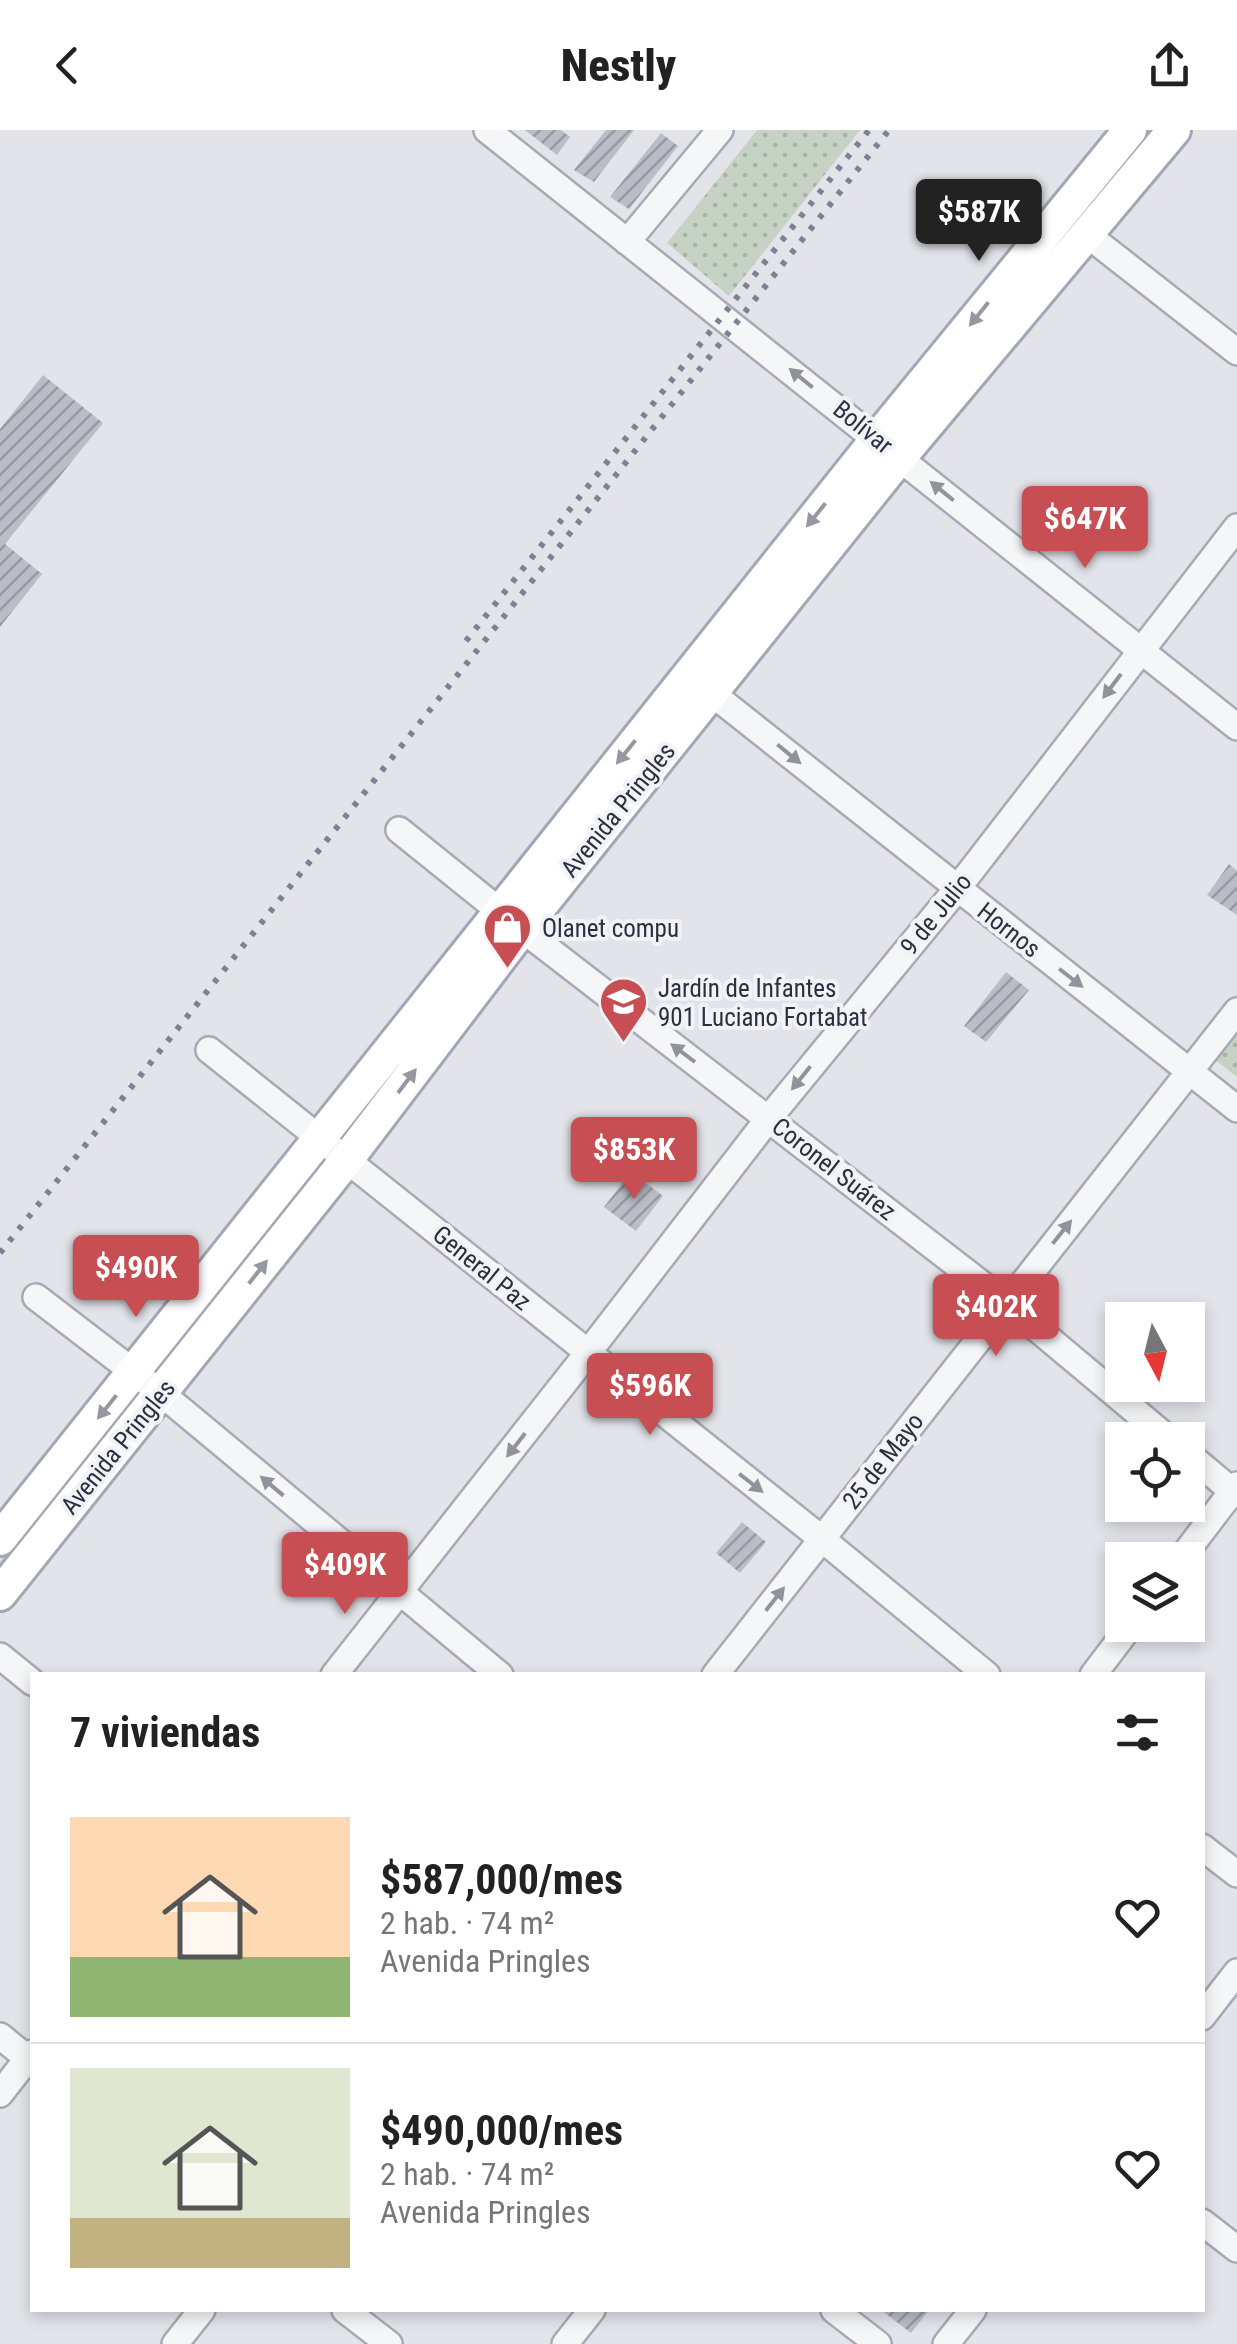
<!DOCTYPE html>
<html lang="es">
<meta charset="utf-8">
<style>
:root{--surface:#fff;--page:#f6f6f6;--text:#222;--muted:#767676;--line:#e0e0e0;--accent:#c74e53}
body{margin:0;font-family:"Roboto Condensed",sans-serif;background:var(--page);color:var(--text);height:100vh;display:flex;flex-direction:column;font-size:38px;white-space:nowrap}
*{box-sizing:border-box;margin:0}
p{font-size:32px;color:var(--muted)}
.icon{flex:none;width:55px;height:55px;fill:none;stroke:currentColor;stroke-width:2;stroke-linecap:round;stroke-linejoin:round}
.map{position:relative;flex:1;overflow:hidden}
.side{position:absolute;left:30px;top:1542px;width:1175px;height:640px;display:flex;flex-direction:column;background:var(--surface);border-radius:0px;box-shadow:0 5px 15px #0003}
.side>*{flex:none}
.needle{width:65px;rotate:173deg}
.buttons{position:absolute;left:1105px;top:1172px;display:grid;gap:20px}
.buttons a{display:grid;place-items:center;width:100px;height:100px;border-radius:0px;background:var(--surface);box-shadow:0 5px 15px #0003;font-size:50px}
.price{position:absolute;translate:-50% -85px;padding:0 22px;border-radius:10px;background:var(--accent);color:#fff;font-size:32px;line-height:65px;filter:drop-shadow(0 2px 5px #0008)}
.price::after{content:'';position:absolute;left:50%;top:60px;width:30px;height:22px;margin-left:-15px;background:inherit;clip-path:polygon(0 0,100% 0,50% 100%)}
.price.on{background:#222;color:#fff}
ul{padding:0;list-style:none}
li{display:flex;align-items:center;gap:30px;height:250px;padding:0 40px}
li+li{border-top:2px solid var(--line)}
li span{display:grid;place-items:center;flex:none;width:280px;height:200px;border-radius:0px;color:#555}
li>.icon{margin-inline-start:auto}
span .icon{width:120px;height:120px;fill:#fffc;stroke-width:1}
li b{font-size:42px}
h2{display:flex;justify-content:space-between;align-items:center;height:120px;padding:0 40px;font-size:42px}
header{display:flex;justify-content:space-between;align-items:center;height:130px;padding:0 40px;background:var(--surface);font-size:45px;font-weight:800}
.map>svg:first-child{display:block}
</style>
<header><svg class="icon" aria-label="back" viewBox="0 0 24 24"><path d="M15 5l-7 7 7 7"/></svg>Nestly<svg class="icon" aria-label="share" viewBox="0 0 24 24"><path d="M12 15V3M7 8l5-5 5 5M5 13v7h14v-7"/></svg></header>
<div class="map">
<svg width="1237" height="2214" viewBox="0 0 1237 2214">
<defs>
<pattern id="grass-tufts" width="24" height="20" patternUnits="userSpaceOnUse" patternTransform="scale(2.5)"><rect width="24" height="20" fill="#c6d3c4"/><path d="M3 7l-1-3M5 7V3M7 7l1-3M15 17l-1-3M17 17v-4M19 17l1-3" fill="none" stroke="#aab5aa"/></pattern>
<pattern id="park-dots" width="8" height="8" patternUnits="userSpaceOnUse" patternTransform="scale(2.5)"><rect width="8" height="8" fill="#c6d3c4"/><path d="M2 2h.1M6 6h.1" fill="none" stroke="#aab5aa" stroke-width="1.8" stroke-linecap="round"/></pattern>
<pattern id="building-hatch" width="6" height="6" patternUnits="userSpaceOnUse" patternTransform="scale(2.5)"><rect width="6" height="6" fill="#babdc6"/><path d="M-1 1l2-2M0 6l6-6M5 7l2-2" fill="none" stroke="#979aa2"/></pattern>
</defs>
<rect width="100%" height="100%" fill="#e2e4ea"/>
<path fill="url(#grass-tufts)" d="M318,1037L324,1042L171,1233L165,1228Z
M127,1273L133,1278L0,1443V1431Z"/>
<path fill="url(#park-dots)" d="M757,0H860L729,166L667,113Z
M1237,899V947L1213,928Z"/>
<path fill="url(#building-hatch)" d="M525,0H561L570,7L557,25Z
M606,0H634L594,52L574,40Z
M661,3L678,16L629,79L610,67Z
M43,245L103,293L5,414L42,444L0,497V299Z
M1229,734L1237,741V785L1207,765Z
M1006,842L1029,860L986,912L964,896Z
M631,1042L663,1066L636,1101L604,1077Z
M742,1392L766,1412L740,1443L716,1423Z
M881,2180H929L911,2203Z"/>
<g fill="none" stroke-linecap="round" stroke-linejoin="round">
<defs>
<path id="minor" d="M487,0L1237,597
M1089,106L1237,222
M627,112L720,0
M700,554L1237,979
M399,700L522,799L1005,1172L1170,1310
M209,920L822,1409L987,1545
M36,1167L161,1263L500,1545
M1188,1324L1237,1365
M1180,1430L1237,1355
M0,1526L32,1552
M334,1545L587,1224L769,988L957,759L1237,397
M715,1545L1237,881
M1093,1545L1131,1495
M1202,1717L1237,1744
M1202,1887L1237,1842
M0,1906L32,1932
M0,1964L32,1923
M1202,2092L1237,2119
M345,2180L389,2214
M834,2180L878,2214
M175,2214L202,2180
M565,2214L592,2180
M946,2214L973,2180"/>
<path id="major" d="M0,1409L877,309L1130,0
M0,1464L348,1028L522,799L900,327L1174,0"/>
</defs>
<use href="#minor" stroke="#a7aab4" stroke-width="30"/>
<use href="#major" stroke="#a2a7b5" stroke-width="38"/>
<use href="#minor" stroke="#f5f6f8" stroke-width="25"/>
<use href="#major" stroke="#fff" stroke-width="32"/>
<path stroke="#7c8293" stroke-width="6" stroke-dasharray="5 10" stroke-linecap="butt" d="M466,511L869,0
M0,1123L889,0"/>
</g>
<defs><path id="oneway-solid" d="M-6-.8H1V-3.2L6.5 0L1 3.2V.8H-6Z" transform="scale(2.5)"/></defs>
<g fill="#9598a0">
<use href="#oneway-solid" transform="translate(979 184) rotate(129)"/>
<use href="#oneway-solid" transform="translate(816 385) rotate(129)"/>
<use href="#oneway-solid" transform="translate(626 622) rotate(129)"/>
<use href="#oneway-solid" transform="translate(407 951) rotate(-53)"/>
<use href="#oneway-solid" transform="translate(258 1142) rotate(-52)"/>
<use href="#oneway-solid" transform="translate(107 1277) rotate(129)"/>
</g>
<g fill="#90939c">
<use href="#oneway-solid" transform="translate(801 248) rotate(-141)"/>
<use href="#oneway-solid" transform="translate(942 361) rotate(-141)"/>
<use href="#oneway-solid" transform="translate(1112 556) rotate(127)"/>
<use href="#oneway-solid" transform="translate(789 624) rotate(39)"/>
<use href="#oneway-solid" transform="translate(1071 848) rotate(38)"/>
<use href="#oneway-solid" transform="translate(683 923) rotate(-143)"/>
<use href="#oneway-solid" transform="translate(801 948) rotate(129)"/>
<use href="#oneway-solid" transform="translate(1062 1102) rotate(-51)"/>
<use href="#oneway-solid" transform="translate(516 1315) rotate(128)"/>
<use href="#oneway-solid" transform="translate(751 1353) rotate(38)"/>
<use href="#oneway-solid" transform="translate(272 1356) rotate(-140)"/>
<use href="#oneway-solid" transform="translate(775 1469) rotate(-52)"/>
</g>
<defs>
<symbol id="shop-pin" viewBox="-11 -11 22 30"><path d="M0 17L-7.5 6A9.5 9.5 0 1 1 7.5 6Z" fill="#c74e53" stroke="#f2f3f7"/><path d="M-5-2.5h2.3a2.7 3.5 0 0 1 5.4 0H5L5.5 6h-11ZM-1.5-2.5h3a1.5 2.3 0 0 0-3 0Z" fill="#fff"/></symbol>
<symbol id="school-pin" viewBox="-11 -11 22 30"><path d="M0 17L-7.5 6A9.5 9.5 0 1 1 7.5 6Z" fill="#c74e53" stroke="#f2f3f7"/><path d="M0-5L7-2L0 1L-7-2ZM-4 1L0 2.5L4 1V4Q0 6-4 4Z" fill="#fff"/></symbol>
</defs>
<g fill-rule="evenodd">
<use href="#shop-pin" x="480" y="770" width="55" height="75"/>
<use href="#school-pin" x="596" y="844" width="55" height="75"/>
</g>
<g text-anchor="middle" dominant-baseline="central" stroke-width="8" stroke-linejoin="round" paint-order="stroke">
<g font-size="25" fill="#2b3041" stroke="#f2f3f7">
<text transform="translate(863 297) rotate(39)">Bolívar</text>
<text transform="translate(618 680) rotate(-51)">Avenida Pringles</text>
<text transform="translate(936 784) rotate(-51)">9 de Julio</text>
<text transform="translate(1009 800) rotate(38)">Hornos</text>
<text transform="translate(834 1039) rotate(38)">Coronel Suárez</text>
<text transform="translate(482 1138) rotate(39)">General Paz</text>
<text transform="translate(118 1317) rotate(-51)">Avenida Pringles</text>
<text transform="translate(883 1331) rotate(-52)">25 de Mayo</text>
</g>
<g font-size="25" fill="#2b3041" stroke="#f2f3f7" text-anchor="start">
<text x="542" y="798">Olanet compu</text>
<text x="658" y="858">Jardín de Infantes<tspan x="658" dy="29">901 Luciano Fortabat</tspan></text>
</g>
</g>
</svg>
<div class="buttons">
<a><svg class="needle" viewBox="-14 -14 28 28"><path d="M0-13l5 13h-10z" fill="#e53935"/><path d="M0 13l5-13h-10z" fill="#767676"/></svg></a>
<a><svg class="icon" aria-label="locate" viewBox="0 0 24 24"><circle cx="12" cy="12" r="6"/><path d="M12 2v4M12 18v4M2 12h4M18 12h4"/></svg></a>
<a><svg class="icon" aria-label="layers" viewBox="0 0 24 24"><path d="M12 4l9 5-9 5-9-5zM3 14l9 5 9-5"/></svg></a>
</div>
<b class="price on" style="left:979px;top:134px">$587K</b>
<b class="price" style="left:1085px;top:441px">$647K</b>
<b class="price" style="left:634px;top:1072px">$853K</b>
<b class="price" style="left:136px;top:1190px">$490K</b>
<b class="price" style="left:996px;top:1229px">$402K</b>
<b class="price" style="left:650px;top:1308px">$596K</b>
<b class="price" style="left:345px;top:1487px">$409K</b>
<section class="side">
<h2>7 viviendas<svg class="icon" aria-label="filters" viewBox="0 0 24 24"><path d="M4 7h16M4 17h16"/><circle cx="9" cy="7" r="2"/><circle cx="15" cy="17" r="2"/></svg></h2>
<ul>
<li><span style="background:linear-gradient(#ffd9b3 70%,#8fb573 0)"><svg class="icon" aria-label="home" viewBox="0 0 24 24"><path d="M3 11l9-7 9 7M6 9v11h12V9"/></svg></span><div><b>$587,000/mes</b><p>2 hab. · 74 m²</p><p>Avenida Pringles</p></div><svg class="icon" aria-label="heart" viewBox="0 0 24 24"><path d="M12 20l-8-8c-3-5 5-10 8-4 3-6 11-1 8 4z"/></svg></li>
<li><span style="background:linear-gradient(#dfe7d0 75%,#c2b280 0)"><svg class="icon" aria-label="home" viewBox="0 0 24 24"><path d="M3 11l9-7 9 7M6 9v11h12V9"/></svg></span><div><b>$490,000/mes</b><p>2 hab. · 74 m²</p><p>Avenida Pringles</p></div><svg class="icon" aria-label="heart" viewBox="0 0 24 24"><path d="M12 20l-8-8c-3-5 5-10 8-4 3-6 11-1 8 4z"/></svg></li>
</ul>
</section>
</div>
